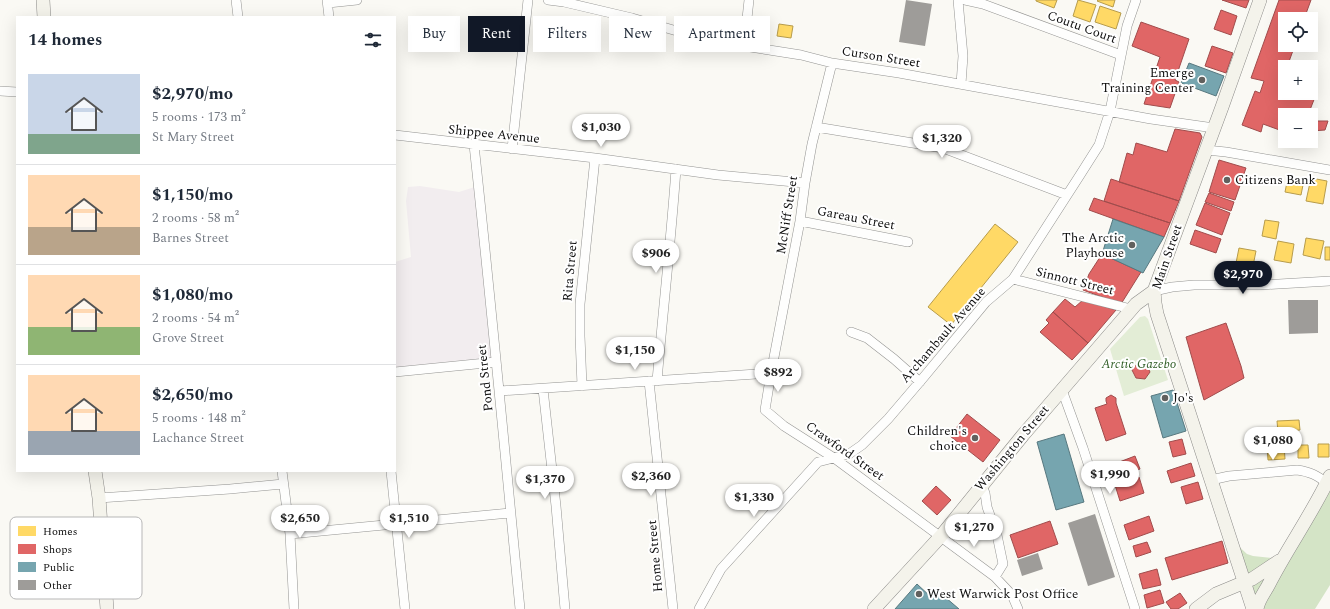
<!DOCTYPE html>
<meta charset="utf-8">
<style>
:root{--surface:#fff;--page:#f6f6f7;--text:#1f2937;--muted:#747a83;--line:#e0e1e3;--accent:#111827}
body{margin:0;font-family:Spectral,serif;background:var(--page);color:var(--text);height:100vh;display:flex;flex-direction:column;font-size:15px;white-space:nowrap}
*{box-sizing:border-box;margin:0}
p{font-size:13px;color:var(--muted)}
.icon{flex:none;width:22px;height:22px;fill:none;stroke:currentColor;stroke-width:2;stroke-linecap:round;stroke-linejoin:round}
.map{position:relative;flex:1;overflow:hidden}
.sheet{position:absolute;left:16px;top:16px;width:380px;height:456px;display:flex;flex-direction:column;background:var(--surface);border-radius:0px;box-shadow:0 4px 16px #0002}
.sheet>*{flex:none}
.hud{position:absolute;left:408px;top:16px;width:380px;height:36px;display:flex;gap:8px}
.fabs{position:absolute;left:1278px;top:12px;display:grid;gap:8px}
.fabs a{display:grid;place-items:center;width:40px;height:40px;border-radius:0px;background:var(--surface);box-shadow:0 4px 16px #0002;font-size:20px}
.price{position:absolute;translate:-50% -34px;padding:0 9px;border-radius:14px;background:#fff;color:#222;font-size:13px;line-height:26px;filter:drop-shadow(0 1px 2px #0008)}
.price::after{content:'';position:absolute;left:50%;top:24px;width:12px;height:9px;margin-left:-6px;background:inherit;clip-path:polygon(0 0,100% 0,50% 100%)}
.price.selected{background:var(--accent);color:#fff}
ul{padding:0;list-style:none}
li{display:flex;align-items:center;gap:12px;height:100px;padding:0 12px}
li+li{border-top:1px solid var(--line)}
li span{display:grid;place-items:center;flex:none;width:112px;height:80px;border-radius:0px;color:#555}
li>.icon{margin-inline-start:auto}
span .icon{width:48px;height:48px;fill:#fffc;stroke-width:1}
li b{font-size:17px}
h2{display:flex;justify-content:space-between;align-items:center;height:48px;padding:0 12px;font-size:17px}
.pill{padding:0 14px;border-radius:0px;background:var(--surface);box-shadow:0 4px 16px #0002;font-size:14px;line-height:36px}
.pill.selected{background:var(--accent);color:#fff}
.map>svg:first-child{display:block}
</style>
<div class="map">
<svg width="1330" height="609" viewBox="0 0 1330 609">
<rect width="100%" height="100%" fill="#faf9f4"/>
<path fill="#f2edef" d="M420,186L459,192L478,186L497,360L395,371V262L411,257L406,201L408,187Z"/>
<path fill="#e3edd6" d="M1145,316L1148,319L1168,380L1124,396L1110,349L1140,317Z"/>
<path fill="#d4e4c6" d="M1330,476V585L1315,609H1254L1232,540L1247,554L1253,556L1280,559Z"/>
<path fill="#ffd966" stroke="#b79c4c" d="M1036,0H1057L1054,8L1036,1Z
M1078,0L1096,5L1090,22L1073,16Z
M1098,0H1115L1113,7L1097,1Z
M1100,6L1121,13L1116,29L1095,22Z
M779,24L793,26L791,38L777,36Z
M1288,177L1304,180L1301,195L1285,192Z
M1311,178L1327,181L1323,204L1306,201Z
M1265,220L1279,222L1276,239L1262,236Z
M995,224L1018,242L951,325L928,307Z
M1306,238L1324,241L1320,259L1303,255Z
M1278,241L1294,244L1291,263L1274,260Z
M1325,247H1330V260H1325Z
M1239,248L1256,251L1252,271L1235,268Z
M1299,420L1300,430L1278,432L1277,421Z
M1318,444H1329V457H1318Z
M1267,445H1284L1285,459L1268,460Z
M1298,445H1308L1309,458H1298Z"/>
<path fill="#e06666" stroke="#a14c4c" d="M1222,0H1249L1246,8Z
M1279,0H1311L1304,19H1285V45H1295L1287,67H1285V93H1304L1315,97L1308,115H1285V132L1263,124L1261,132L1242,125L1255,91L1260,93L1264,81L1251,78Z
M1221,10L1237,16L1231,35L1214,29Z
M1141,22L1189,39L1175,80L1179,82L1170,108L1144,104L1160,57L1132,46Z
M1212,46L1233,53L1226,73L1205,66Z
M1311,121H1328L1325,130L1311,131Z
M1175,129L1200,133L1202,137L1179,201L1119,182L1127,153L1133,155L1136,143L1167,152Z
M1219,160L1246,168L1235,200L1209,192Z
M1111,179L1179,201L1170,223L1104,201Z
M1209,193L1234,202L1231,211L1205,202Z
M1094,198L1170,223L1164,237L1089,210Z
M1205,203L1230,213L1222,235L1196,225Z
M1195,230L1221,239L1216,253L1190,244Z
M1102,254L1141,272L1121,304L1083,290L1089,274Z
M1065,299L1075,307L1083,300L1116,310L1088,343L1053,312Z
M1053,312L1088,343L1072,360L1040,332L1049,323L1046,320Z
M1226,323L1241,366L1244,378L1204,400L1186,337Z
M1137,364H1146L1150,372L1145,379L1136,378L1132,370Z
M1111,395L1116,398V403L1126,434L1106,441L1095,408L1107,404L1106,401V398Z
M967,414L1000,440L983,462L950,436Z
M1182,439L1186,454L1173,457L1169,442Z
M1135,456L1140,469L1113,478L1109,466Z
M1191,463L1195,476L1171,483L1167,471Z
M1139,477L1144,493L1120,501L1115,485Z
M1198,482L1203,499L1186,504L1181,487Z
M936,486L951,500L937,515L922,501Z
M1149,516L1154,531L1129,540L1124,525Z
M1050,521L1058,544L1018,558L1010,535Z
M1222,541L1228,563L1172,580L1165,558Z
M1147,542L1151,552L1136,557L1133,546Z
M1157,569L1161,585L1143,589L1139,574Z
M1160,590L1164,603L1147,608L1144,595Z
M1180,593L1187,603L1178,609H1171L1166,602Z"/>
<path fill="#76a5af" stroke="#57787f" d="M1189,63L1224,76L1216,96L1181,83Z
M1113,219L1164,237L1143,273L1102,254Z
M1173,390L1186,431L1163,438L1151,396Z
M1064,434L1084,502L1056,510L1037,442Z
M917,584L932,598L938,591L959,609H895Z"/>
<path fill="#9e9c99" d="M906,0L932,4L925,46L899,42Z
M1288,300H1318V333L1289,334Z
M1095,514L1115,577L1088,586L1068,523Z
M1038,553L1043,569L1022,576L1017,560Z"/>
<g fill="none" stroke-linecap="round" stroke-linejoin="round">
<defs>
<path id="street" d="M236,0L238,17
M327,0L329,17
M548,0L564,2L632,18L694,36L744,46L801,55L832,63L899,73L1151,119L1214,128
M958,0L963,56L961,84
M965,0L983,4L1121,55
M328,3L357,0
M744,46L749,0
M832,63L812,144L805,183L800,221L771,373L765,410L784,426L834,458L995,577L1012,595L1018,609
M0,91L17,92
M816,127L943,148L1067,195
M395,135L595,158L718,175L805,183
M474,145C491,300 505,454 520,609
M512,149L528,0
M1206,150L1226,152L1330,170
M800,221L908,242
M1013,279L1131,309
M1154,291L1172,287L1194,285H1260L1330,281
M851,332L867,338L894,359L920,382
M395,372L496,362
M649,381L673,609
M657,381C663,310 671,240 676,169
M582,386L580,336V304L595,158
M543,389L556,506L565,609
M1062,390L1083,448L1135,609
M500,391L771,373
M282,471L290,534L294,609
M391,471L405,609
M1211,480L1229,476L1297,470C1311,472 1316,475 1327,483
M981,485L985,493L987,507L997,535L1003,564L995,577
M99,498L230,489L283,484
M290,534L510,513
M699,609L721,569L818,462L849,454L862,445L888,419L923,378L986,302L1013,279L1080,175L1099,145L1110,111L1127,26L1136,0"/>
<path id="secondary" d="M43,0L44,17
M95,471L99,498L107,609
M874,609L941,536L1023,435L1136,304L1154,291
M1196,609L1216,594L1252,579L1279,561
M1253,609L1157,314L1155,303L1154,291L1222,107L1260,0
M1257,609C1258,600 1265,592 1269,584C1288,547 1312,514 1330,476"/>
</defs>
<use href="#street" stroke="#949492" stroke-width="10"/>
<use href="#secondary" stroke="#8b8a88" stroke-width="14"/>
<use href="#street" stroke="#fefefd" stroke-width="9"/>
<use href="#secondary" stroke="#f4f3eb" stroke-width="13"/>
</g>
<g fill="#61605e" stroke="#fff" stroke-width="1.5">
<circle cx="1202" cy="80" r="4"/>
<circle cx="1227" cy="180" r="4"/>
<circle cx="1132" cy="245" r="4"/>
<circle cx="1165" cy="398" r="4"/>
<circle cx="975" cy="438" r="4"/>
<circle cx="919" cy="594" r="4"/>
</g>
<g text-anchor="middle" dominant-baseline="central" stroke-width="4" stroke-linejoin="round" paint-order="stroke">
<g font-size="13" fill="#0e0e0e" stroke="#fff">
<text transform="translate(1082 27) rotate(20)">Coutu Court</text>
<text transform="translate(881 57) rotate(9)">Curson Street</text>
<text transform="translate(494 134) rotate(6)">Shippee Avenue</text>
<text transform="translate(787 215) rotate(-81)">McNiff Street</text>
<text transform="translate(856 218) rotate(11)">Gareau Street</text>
<text transform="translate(1167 257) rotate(-71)">Main Street</text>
<text transform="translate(570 271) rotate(-85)">Rita Street</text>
<text transform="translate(1075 281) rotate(14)">Sinnott Street</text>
<text transform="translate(943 335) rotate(-49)">Archambault Avenue</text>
<text transform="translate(485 378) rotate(-96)">Pond Street</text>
<text transform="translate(1012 448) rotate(-50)">Washington Street</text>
<text transform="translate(845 451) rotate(35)">Crawford Street</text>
<text transform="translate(655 556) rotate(-95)">Home Street</text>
</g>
<g font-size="13" fill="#0e0e0e" stroke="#fff" text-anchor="end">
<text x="1194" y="73">Emerge<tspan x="1194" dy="15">Training Center</tspan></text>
<text x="1235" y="180" text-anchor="start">Citizens Bank</text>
<text x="1124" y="238">The Arctic<tspan x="1124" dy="15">Playhouse</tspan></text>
<text x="1173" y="398" text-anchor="start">Jo's</text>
<text x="967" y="431">Children's<tspan x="967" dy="15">choice</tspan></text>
<text x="927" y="594" text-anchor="start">West Warwick Post Office</text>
</g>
<g font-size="13" font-style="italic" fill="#305e27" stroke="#fff">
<text x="1139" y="364">Arctic Gazebo</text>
</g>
</g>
<rect x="10" y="517" width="132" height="82" rx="6" fill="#fff" stroke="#b7b7b7" stroke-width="1"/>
<rect x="18" y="526" width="18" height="10" fill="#ffd966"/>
<rect x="18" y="544" width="18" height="10" fill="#e06666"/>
<rect x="18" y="562" width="18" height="10" fill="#76a5af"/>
<rect x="18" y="580" width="18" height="10" fill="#9e9c99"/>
<g font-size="11" fill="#0e0e0e">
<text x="43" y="535">Homes</text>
<text x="43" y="553">Shops</text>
<text x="43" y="571">Public</text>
<text x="43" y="589">Other</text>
</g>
</svg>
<div class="fabs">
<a><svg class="icon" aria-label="locate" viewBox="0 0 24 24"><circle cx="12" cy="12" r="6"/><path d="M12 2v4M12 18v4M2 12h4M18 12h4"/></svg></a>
<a>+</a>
<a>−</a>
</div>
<b class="price" style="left:601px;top:148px">$1,030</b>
<b class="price" style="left:942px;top:159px">$1,320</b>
<b class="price" style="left:656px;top:274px">$906</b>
<b class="price selected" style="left:1243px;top:295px">$2,970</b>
<b class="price" style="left:635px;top:371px">$1,150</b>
<b class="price" style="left:778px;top:393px">$892</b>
<b class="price" style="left:1273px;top:461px">$1,080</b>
<b class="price" style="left:1110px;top:495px">$1,990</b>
<b class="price" style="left:651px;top:497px">$2,360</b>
<b class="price" style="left:545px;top:500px">$1,370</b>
<b class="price" style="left:754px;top:518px">$1,330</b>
<b class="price" style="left:300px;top:539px">$2,650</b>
<b class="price" style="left:409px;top:539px">$1,510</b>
<b class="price" style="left:974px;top:548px">$1,270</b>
<div class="hud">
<a class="pill">Buy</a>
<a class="pill selected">Rent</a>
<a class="pill">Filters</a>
<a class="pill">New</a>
<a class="pill">Apartment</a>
</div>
<section class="sheet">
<h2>14 homes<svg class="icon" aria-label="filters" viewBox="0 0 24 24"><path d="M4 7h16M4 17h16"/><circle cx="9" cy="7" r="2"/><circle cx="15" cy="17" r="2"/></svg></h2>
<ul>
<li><span style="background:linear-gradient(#c9d6e8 75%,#7fa58c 0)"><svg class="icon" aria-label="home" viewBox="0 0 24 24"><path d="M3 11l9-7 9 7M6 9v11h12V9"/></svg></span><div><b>$2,970/mo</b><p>5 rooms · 173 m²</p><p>St Mary Street</p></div></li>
<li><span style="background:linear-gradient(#ffd9b3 65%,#b9a48a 0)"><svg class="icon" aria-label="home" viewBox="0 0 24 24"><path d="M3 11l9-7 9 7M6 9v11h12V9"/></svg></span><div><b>$1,150/mo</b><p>2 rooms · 58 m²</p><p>Barnes Street</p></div></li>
<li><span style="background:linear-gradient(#ffd9b3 65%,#8fb573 0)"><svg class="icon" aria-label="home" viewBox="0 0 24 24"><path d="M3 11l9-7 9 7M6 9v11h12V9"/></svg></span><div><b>$1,080/mo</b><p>2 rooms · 54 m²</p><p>Grove Street</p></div></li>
<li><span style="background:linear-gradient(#ffd9b3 70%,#9aa5b1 0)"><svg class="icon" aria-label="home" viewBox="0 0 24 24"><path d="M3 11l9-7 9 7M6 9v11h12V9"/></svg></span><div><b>$2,650/mo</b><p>5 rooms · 148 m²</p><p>Lachance Street</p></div></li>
</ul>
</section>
</div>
